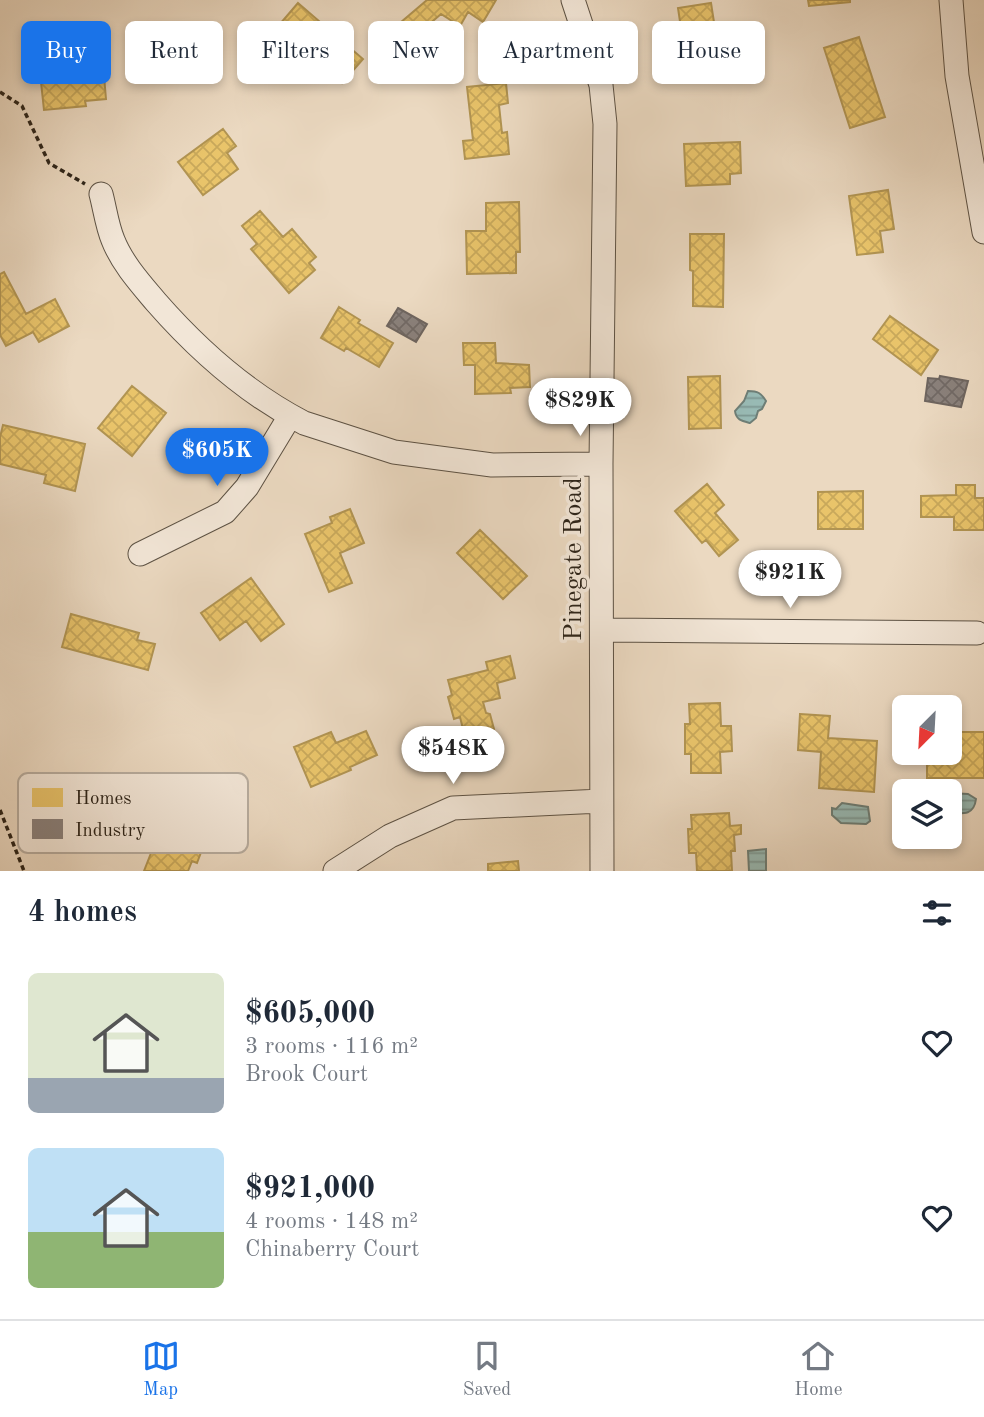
<!DOCTYPE html>
<meta charset="utf-8">
<style>
:root{--surface:#fff;--page:#f6f6f7;--text:#1f2937;--muted:#747a83;--line:#e0e1e3;--accent:#1a73e8}
body{margin:0;font-family:"Old Standard TT",serif;background:var(--page);color:var(--text);height:100vh;display:flex;flex-direction:column;font-size:26px;white-space:nowrap}
*{box-sizing:border-box;margin:0}
p{font-size:23px;color:var(--muted)}
.icon{flex:none;width:38px;height:38px;fill:none;stroke:currentColor;stroke-width:2;stroke-linecap:round;stroke-linejoin:round}
.map{position:relative;height:871px;overflow:hidden}
.side{display:flex;flex-direction:column;background:var(--surface);flex:1}
.side>*{flex:none}
.guide{position:absolute;left:21px;top:21px;width:943px;height:63px;display:flex;gap:14px}
.needle{width:46px;rotate:204deg}
.fabs{position:absolute;left:892px;top:695px;display:grid;gap:14px}
.fabs a{display:grid;place-items:center;width:70px;height:70px;border-radius:10px;background:var(--surface);box-shadow:0 4px 10px #0003;font-size:35px}
.price{position:absolute;translate:-50% -60px;padding:0 16px;border-radius:24px;background:#fff;color:#222;font-size:23px;line-height:46px;filter:drop-shadow(0 2px 4px #0008)}
.price::after{content:'';position:absolute;left:50%;top:42px;width:21px;height:16px;margin-left:-10px;background:inherit;clip-path:polygon(0 0,100% 0,50% 100%)}
.price.current{background:var(--accent);color:#fff}
ul{padding:0;list-style:none}
li{display:flex;align-items:center;gap:21px;height:175px;padding:0 28px}
li span{display:grid;place-items:center;flex:none;width:196px;height:140px;border-radius:10px;color:#555}
li>.icon{margin-inline-start:auto}
span .icon{width:84px;height:84px;fill:#fffc;stroke-width:1}
li b{font-size:30px}
h2{display:flex;justify-content:space-between;align-items:center;height:84px;padding:0 28px;font-size:30px}
.tag{padding:0 24px;border-radius:10px;background:var(--surface);box-shadow:0 4px 10px #0003;font-size:24px;line-height:63px}
.tag.current{background:var(--accent);color:#fff}
.tab-bar{display:flex;justify-content:space-around;align-items:center;height:98px;border-top:2px solid var(--line);background:var(--surface);font-size:19px;color:var(--muted)}
.tab-bar a{display:grid;justify-items:center;gap:4px}
.tab-bar .current{color:var(--accent)}
.map>svg:first-child{display:block}
</style>
<div class="map">
<svg width="984" height="871" viewBox="0 0 984 871">
<defs>
<pattern id="water-rules" width="6" height="5" patternUnits="userSpaceOnUse" patternTransform="scale(1.75)"><rect width="6" height="5" fill="#98bab4"/><path d="M0 2.5h6" fill="none" stroke="#7c9792"/></pattern>
<pattern id="homes-cross-hatch" width="8" height="8" patternUnits="userSpaceOnUse" patternTransform="scale(1.75)"><rect width="8" height="8" fill="#e9c46a"/><path d="M0 0l8 8M0 8l8-8" fill="none" stroke="#c8a85b"/></pattern>
<pattern id="industry-cross-hatch" width="8" height="8" patternUnits="userSpaceOnUse" patternTransform="scale(1.75)"><rect width="8" height="8" fill="#8a817c"/><path d="M0 0l8 8M0 8l8-8" fill="none" stroke="#716965"/></pattern>
</defs>
<rect width="100%" height="100%" fill="#ebd9c1"/>
<filter id="stains"><feTurbulence type="fractalNoise" baseFrequency=".00286" numOctaves="4"/><feColorMatrix values="0 0 0 0 .2 0 0 0 0 .09 0 0 0 0 .02 0 0 0 .5 -.17"/></filter>
<radialGradient id="worn" r=".72"><stop offset=".6" stop-color="#630" stop-opacity="0"/><stop offset="1" stop-color="#630" stop-opacity=".3"/></radialGradient>
<path fill="url(#water-rules)" stroke="#6e7e76" stroke-width="2" d="M744,30L750,69L731,71L726,32Z
M748,391C758,391 761,393 766,401L762,409L758,411L756,418L750,423C742,421 736,420 735,411L744,401Z
M950,793L968,794L976,799C974,815 964,814 950,813Z
M842,803L868,807L870,821L866,824L841,823L832,815V808L836,809Z
M766,849V871H749L748,851Z"/>
<path fill="url(#homes-cross-hatch)" stroke="#b19452" stroke-width="2" d="M427,0H496L483,22L468,12L460,26L441,14L405,45V43L401,46L393,36L397,34L393,29Z
M808,0H850V2L809,6Z
M298,3L363,59L342,83L310,55L313,52L280,24Z
M711,3L720,61L691,65L689,47L684,48L678,8Z
M859,37L885,117L850,128L824,48Z
M104,76L106,99L85,101L86,106L44,110L41,82Z
M506,83L508,103L499,105L502,133L507,132L509,154L465,159L463,141L473,140L467,87Z
M223,129L236,146L227,153L238,169L203,195L178,162Z
M740,142L741,173L730,174V184L686,186L684,144Z
M888,190L894,229L880,231L883,252L857,255L849,196Z
M519,202L520,252H516V273L467,274L466,231H486V203Z
M260,211L283,237L292,229L316,257L309,263L315,270L289,293L251,249L257,244L242,226Z
M690,234H724L723,307L693,306V271L690,270Z
M4,272L26,314L55,299L69,326L39,342L33,332L6,346L0,335V274Z
M339,307L360,320L358,323L393,343L379,367L346,348L344,351L321,338Z
M890,316L938,350L921,375L873,339Z
M463,343H495L496,363L529,365L530,387L510,388L511,393L475,394V365H464Z
M720,376L721,428L689,429L688,377Z
M132,386L166,413L132,456L98,428Z
M3,425L85,444L75,491L44,483L46,475L0,464V437Z
M707,484L724,505L715,513L738,540L719,556L706,540L702,543L675,511Z
M956,485H975V498H984V530H954V517H921V496L956,495Z
M863,491V529H818V492Z
M350,509L364,543L340,553L352,583L329,592L305,534L332,523L330,517Z
M480,530L527,576L503,599L457,553Z
M251,578L284,624L261,641L246,621L220,640L201,613Z
M71,614L139,633L137,640L155,644L148,670L62,647Z
M510,656L515,678L497,683L500,698L483,702L486,713L490,714L494,729L465,737L460,717L454,719L448,697L452,695L448,680L488,670L486,662Z
M720,703L721,726H731L732,751L720,752L721,773H691V754H685V724H690L689,704Z
M800,714L830,716L828,738L877,741L874,792L819,788L821,752L798,750Z
M366,731L377,755L350,767L351,770L311,787L294,747L331,732L336,743Z
M950,732H984V778H927V752H950Z
M729,813L730,826L741,825V834L734,835L735,851H731L732,871H697L696,853H689L688,829H692L691,815Z
M166,818L177,822L174,828L206,839L197,863L192,861L188,871H144L151,853L148,844L152,834L162,829Z
M518,861L519,871H488V864Z"/>
<path fill="url(#industry-cross-hatch)" stroke="#6e655f" stroke-width="2" d="M398,308L427,324L416,342L387,326Z
M940,376L968,381L961,407L925,401L928,378L939,379Z"/>
<g fill="none" stroke-linecap="round" stroke-linejoin="round">
<defs>
<path id="minor" d="M573,0L601,85L605,124L601,464L602,871
M951,0L957,76L984,232
M101,194C105,209 107,226 113,240C122,263 140,283 156,302C198,350 246,393 304,423L394,452L492,465L601,464
M140,554L225,512L247,487L290,416
M603,630L977,633
M335,871L390,836L453,808L601,801"/>
</defs>
<use href="#minor" stroke="#5d5244" stroke-width="25"/>
<path stroke="#2e251a" stroke-width="3.5" stroke-dasharray="5 3.5" stroke-linecap="butt" d="M0,92L22,106L49,163L85,184
M0,810L24,871"/>
<use href="#minor" stroke="#f2e6d7" stroke-width="23"/>
</g>
<g text-anchor="middle" dominant-baseline="central" stroke-width="7" stroke-linejoin="round" paint-order="stroke">
<g font-size="26" fill="#2e251a" stroke="#f2e6d7">
<text transform="translate(574 559) rotate(-90)">Pinegate Road</text>
</g>
</g>
<rect x="18" y="773" width="230" height="80" rx="10" fill="#f2e6d7" stroke="#b7ac9e" stroke-width="2"/>
<rect x="32" y="788" width="31" height="19" fill="#e9c46a"/>
<rect x="32" y="819" width="31" height="20" fill="#8a817c"/>
<g font-size="19" fill="#2e251a">
<text x="75" y="804">Homes</text>
<text x="75" y="836">Industry</text>
</g>
<rect width="100%" height="100%" filter="url(#stains)"/>
<rect width="100%" height="100%" fill="url(#worn)"/>
</svg>
<div class="fabs">
<a><svg class="needle" viewBox="-14 -14 28 28"><path d="M0-13l5 13h-10z" fill="#e53935"/><path d="M0 13l5-13h-10z" fill="#747a83"/></svg></a>
<a><svg class="icon" aria-label="layers" viewBox="0 0 24 24"><path d="M12 4l9 5-9 5-9-5zM3 14l9 5 9-5"/></svg></a>
</div>
<b class="price" style="left:580px;top:438px">$829K</b>
<b class="price current" style="left:217px;top:488px">$605K</b>
<b class="price" style="left:790px;top:610px">$921K</b>
<b class="price" style="left:453px;top:786px">$548K</b>
<div class="guide">
<a class="tag current">Buy</a>
<a class="tag">Rent</a>
<a class="tag">Filters</a>
<a class="tag">New</a>
<a class="tag">Apartment</a>
<a class="tag">House</a>
</div>
</div>
<section class="side">
<h2>4 homes<svg class="icon" aria-label="filters" viewBox="0 0 24 24"><path d="M4 7h16M4 17h16"/><circle cx="9" cy="7" r="2"/><circle cx="15" cy="17" r="2"/></svg></h2>
<ul>
<li><span style="background:linear-gradient(#dfe7d0 75%,#9aa5b1 0)"><svg class="icon" aria-label="home" viewBox="0 0 24 24"><path d="M3 11l9-7 9 7M6 9v11h12V9"/></svg></span><div><b>$605,000</b><p>3 rooms · 116 m²</p><p>Brook Court</p></div><svg class="icon" aria-label="heart" viewBox="0 0 24 24"><path d="M12 20l-8-8c-3-5 5-10 8-4 3-6 11-1 8 4z"/></svg></li>
<li><span style="background:linear-gradient(#bfe0f5 60%,#8fb573 0)"><svg class="icon" aria-label="home" viewBox="0 0 24 24"><path d="M3 11l9-7 9 7M6 9v11h12V9"/></svg></span><div><b>$921,000</b><p>4 rooms · 148 m²</p><p>Chinaberry Court</p></div><svg class="icon" aria-label="heart" viewBox="0 0 24 24"><path d="M12 20l-8-8c-3-5 5-10 8-4 3-6 11-1 8 4z"/></svg></li>
</ul>
</section>
<nav class="tab-bar">
<a class="current"><svg class="icon" aria-label="map" viewBox="0 0 24 24"><path d="M3 6l6-2 6 2 6-2v14l-6 2-6-2-6 2zM9 4v14M15 6v14"/></svg>Map</a>
<a><svg class="icon" aria-label="saved" viewBox="0 0 24 24"><path d="M7 4h10v16l-5-4-5 4z"/></svg>Saved</a>
<a><svg class="icon" aria-label="home" viewBox="0 0 24 24"><path d="M3 11l9-7 9 7M6 9v11h12V9"/></svg>Home</a>
</nav>
